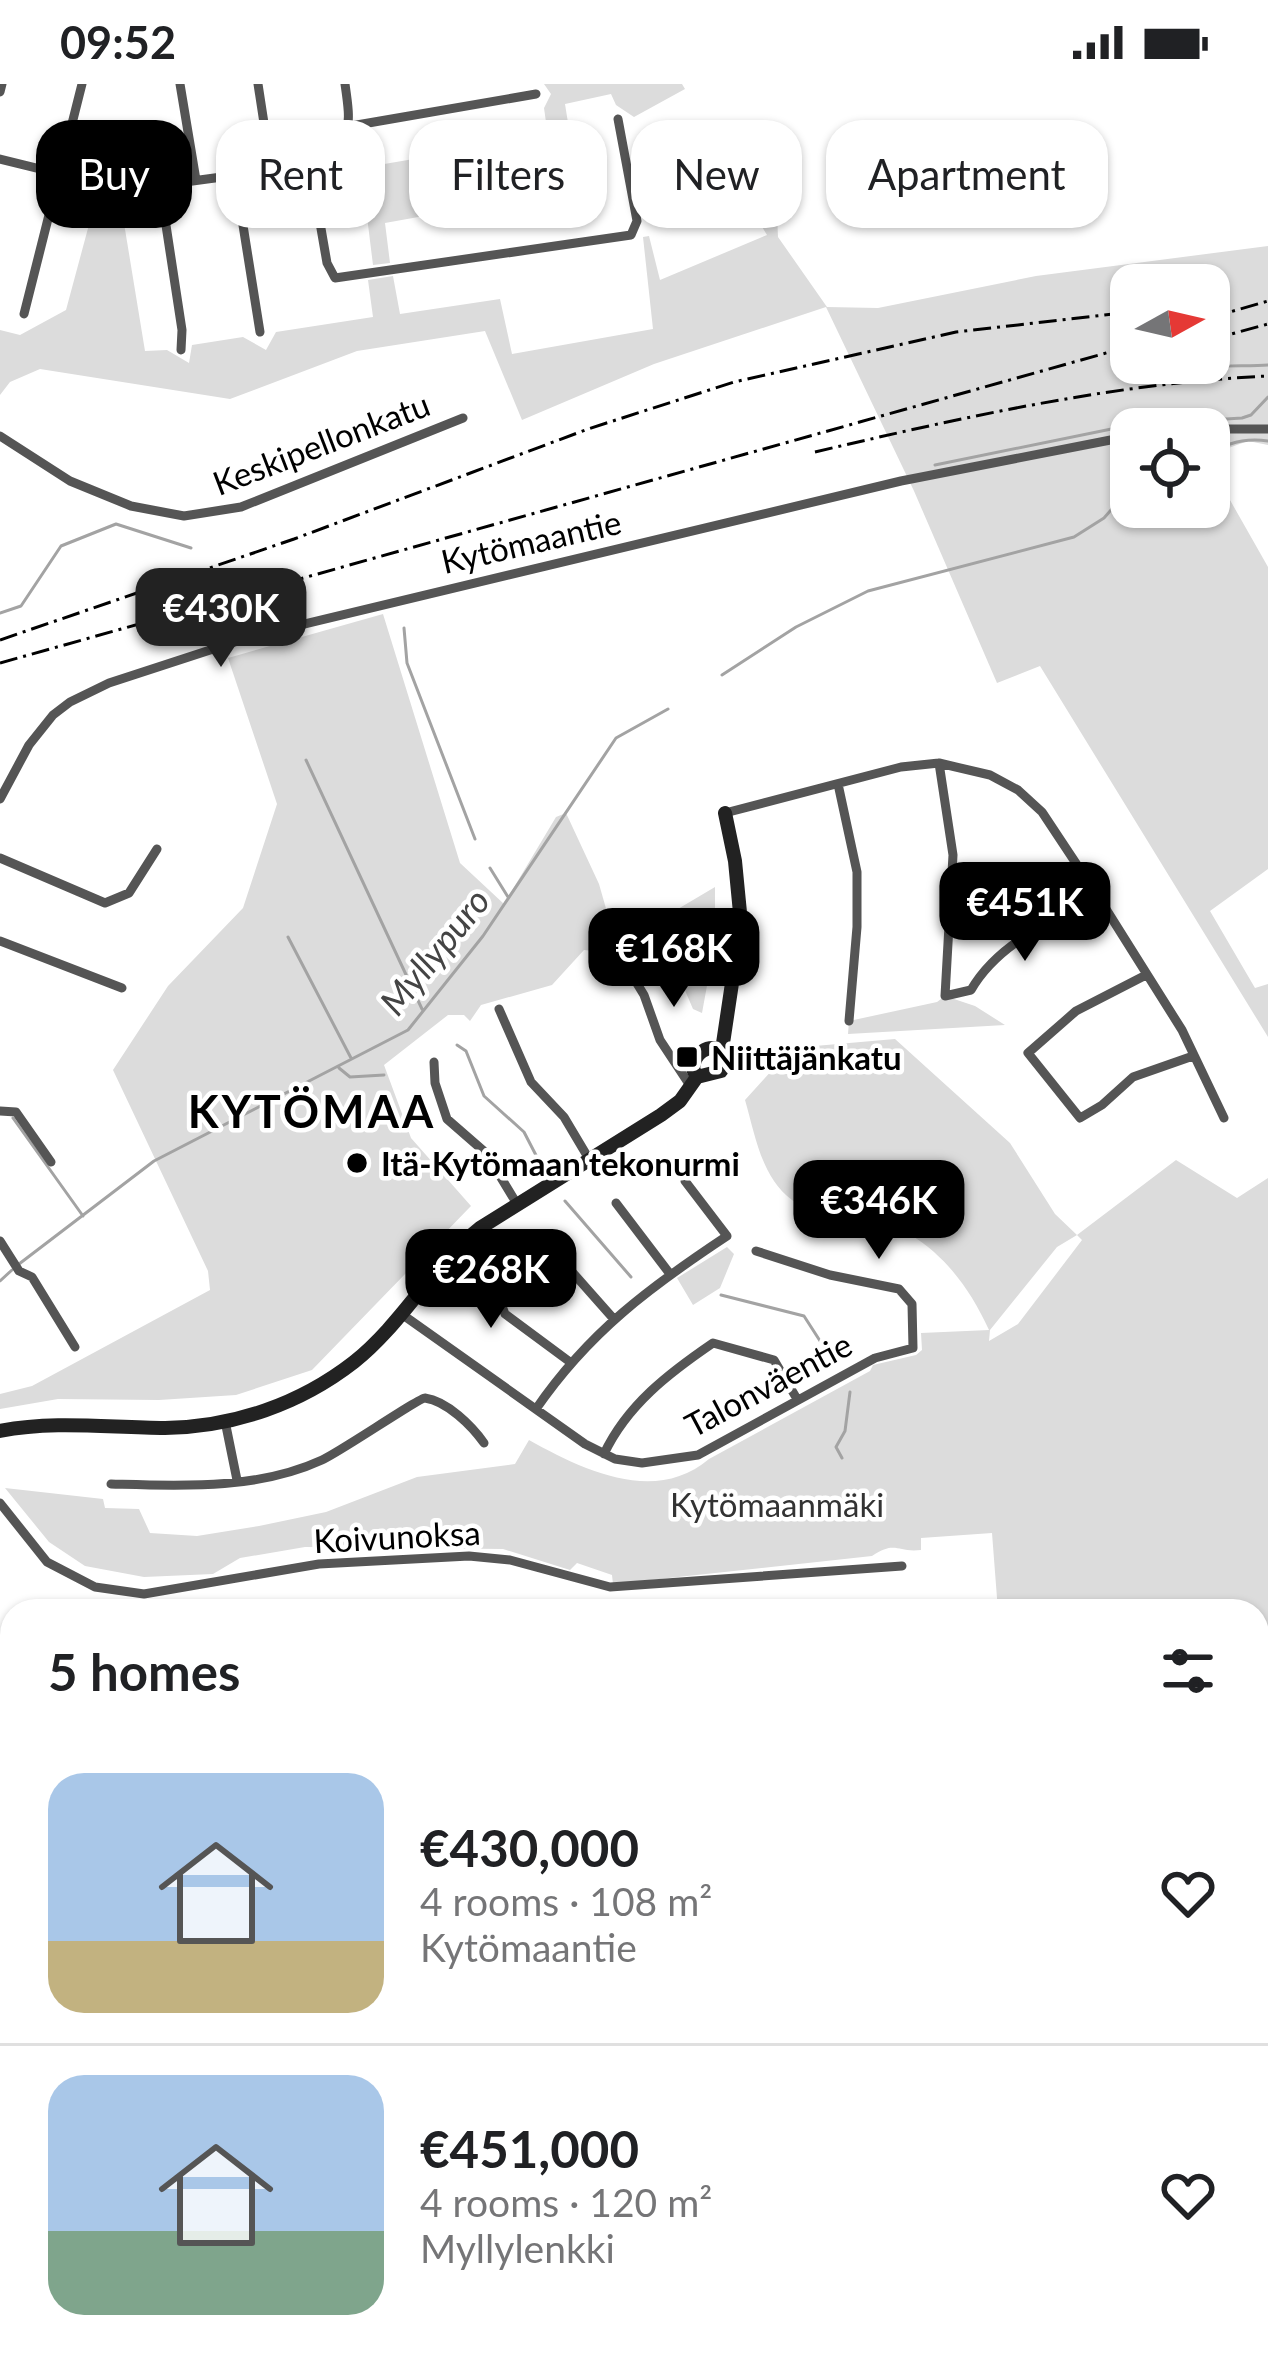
<!DOCTYPE html>
<meta charset="utf-8">
<style>
:root{--surface:#fff;--page:#f2f2f2;--text:#202124;--muted:#757577;--line:#e0e0e0;--accent:#000}
body{margin:0;font-family:Lato,sans-serif;background:var(--page);color:var(--text);height:100vh;display:flex;flex-direction:column;font-size:45px;white-space:nowrap}
*{box-sizing:border-box;margin:0}
p{font-size:39px;color:var(--muted)}
.icon{flex:none;width:66px;height:66px;fill:none;stroke:currentColor;stroke-width:2;stroke-linecap:round;stroke-linejoin:round}
.map{position:relative;flex:1;overflow:hidden}
.details{position:absolute;left:0px;top:1515px;width:1269px;height:768px;display:flex;flex-direction:column;background:var(--surface);border-radius:36px 36px 0 0;box-shadow:0 3px 9px #0004}
.details>*{flex:none}
.guide{position:absolute;left:36px;top:36px;width:1197px;height:108px;display:flex;gap:24px}
.needle{width:78px;rotate:82deg}
.fabs{position:absolute;left:1110px;top:180px;display:grid;gap:24px}
.fabs a{display:grid;place-items:center;width:120px;height:120px;border-radius:24px;background:var(--surface);box-shadow:0 3px 9px #0004;font-size:60px}
.price{position:absolute;translate:-50% -102px;padding:0 27px;border-radius:24px;background:var(--accent);color:#fff;font-size:39px;line-height:78px;filter:drop-shadow(0 3px 6px #0008)}
.price::after{content:'';position:absolute;left:50%;top:72px;width:36px;height:27px;margin-left:-18px;background:inherit;clip-path:polygon(0 0,100% 0,50% 100%)}
.price.active{background:#222;color:#fff}
ul{padding:0;list-style:none}
li{display:flex;align-items:center;gap:36px;height:300px;padding:0 48px}
li+li{border-top:3px solid var(--line)}
li span{display:grid;place-items:center;flex:none;width:336px;height:240px;border-radius:36px;color:#555}
li>.icon{margin-inline-start:auto}
span .icon{width:144px;height:144px;fill:#fffc;stroke-width:1}
li b{font-size:51px}
h2{display:flex;justify-content:space-between;align-items:center;height:144px;padding:0 48px;font-size:51px}
.tag{padding:0 42px;border-radius:36px;background:var(--surface);box-shadow:0 3px 9px #0004;font-size:42px;line-height:108px}
.tag.active{background:var(--accent);color:#fff}
.status{display:flex;justify-content:space-between;align-items:center;height:84px;padding:0 60px;background:var(--surface);direction:ltr}
.status svg{height:33px;fill:currentColor}
.map>svg:first-child{display:block}
</style>
<div class="status"><b>09:52</b><svg viewBox="0 0 49 12"><path d="M0 12V9h3v3zM5 12V6h3v6zM10 12V3h3v9zM15 12V0h3v12zM26 1h20v11H26zM47 4h2v5h-2z"/></svg></div>
<div class="map">
<svg width="1268" height="2283" viewBox="0 0 1268 2283">
<rect width="100%" height="100%" fill="#fff"/>
<path fill="#dcdcdc" fill-rule="evenodd" d="M544,0H682L685,5L634,33L616,21L611,10L565,20L576,89L510,97L513,116L385,139L390,179L373,181L361,84L548,52L544,24L551,10Z
M723,79L759,83L769,89L776,107L778,153L827,223L878,224L1036,192L1268,162V361L1248,357L1209,371V345H1131V423H1209V379L1268,483V785L1210,827L1255,904L1268,900V953L1040,582L997,599L914,407L826,223L654,280L522,336L485,247L357,267L230,315L40,285L10,298L0,311V246L20,251L66,226L94,122L122,127L145,267L167,266L189,279L192,261L243,253L266,266L276,248L373,233L368,196L393,192L400,230L500,215L512,270L653,245L643,153L649,152L660,196L767,151ZM1131,201H1209V279H1131Z
M383,530L460,779L504,820L556,733L566,729L599,800L619,870L584,866L552,901L481,921L470,937L464,931H448L384,981L411,1054L471,1122L312,1286L236,1311L159,1316L58,1315L0,1325V1310L32,1302L210,1206L208,1187L113,986L168,902L243,824L277,720L228,574Z
M715,803V858L702,929L693,925L678,890L639,848Z
M945,912L975,922L1005,941L848,950L849,937L937,918Z
M895,955L1010,1059L1055,1130L1077,1151L1176,1076L1237,1114L1268,1094V1599L1257,1600V1527H998L992,1449L921,1454V1466C897,1469 896,1456 872,1472L613,1500L612,1491L577,1479L570,1486L503,1465L305,1463L240,1474L213,1490L144,1493L85,1482L49,1458L5,1404L103,1415L105,1424L139,1425L150,1449L197,1452L259,1442L326,1428L417,1393L515,1380L529,1356C583,1386 655,1421 709,1375L870,1287L873,1281L916,1271L922,1266L921,1249L989,1246C962,1187 921,1142 855,1130C837,1126 805,1126 792,1116C761,1093 755,1050 745,1016L792,964ZM1077,1151L1082,1156L1018,1240L989,1257L990,1246L1057,1163Z
M727,1163L734,1170L720,1204L693,1221L677,1194Z
M0,1873L12,1874V2015L0,2016Z"/>
<g fill="none" stroke-linecap="round" stroke-linejoin="round">
<path stroke="#a3a3a3" stroke-width="3" d="M1194,286C1209,280 1248,283 1268,281
M1209,372C1226,358 1246,354 1268,357
M935,381L1131,341L1242,334L1251,331L1268,313
M0,529L21,522L61,462L116,440L191,464
M404,544L407,579L475,755
M722,591L796,543L868,507L1074,453L1104,434L1124,411L1131,409
M306,676L422,925
M490,784L508,813
M288,853L351,974
M457,961L466,967L484,1012L524,1048L540,1079
M339,984L350,993L384,991
M13,1034L83,1132
M565,1117L631,1193
M19,1180L154,1077L408,946L483,852L616,654L668,625
M0,1197L12,1186
M721,1211L804,1232L831,1274
M842,1374L836,1363L845,1347L850,1308
M1257,1921L1268,1922
M0,1927H12
M1257,1973H1268"/>
<defs>
<path id="highway" d="M1257,1618L1268,1617
M0,1647H12
M1257,1658L1268,1657
M0,1686H12"/>
</defs>
<use href="#highway" stroke="#dbdbdb" stroke-width="20"/>
<path stroke="#555" stroke-width="9" d="M180,0L196,96
M258,0L271,85
M0,8L2,0
M351,42L536,10
M0,75L126,106L310,81C354,62 351,41 345,0
M310,81L327,179L335,194L631,151L637,137L618,35
M235,91L260,248
M160,102L182,246L181,266
M24,230L82,0
M1207,345H1268
M0,352L70,397L131,422L184,432L241,423L463,334
M939,679L953,771L945,912L971,906C999,858 1052,837 1099,814
M838,700L857,788V843L849,937
M0,715L29,661L53,631L70,618L109,599L250,553L901,397L1131,352
M725,729L901,683L939,679L990,691L1018,706L1042,728L1099,814L1182,946L1224,1034
M0,774L105,819L129,809L157,765
M0,857L122,904
M619,870L644,911L660,956L691,1003
M1146,891L1076,927L1028,969L1080,1034L1102,1021L1133,993L1193,972
M499,925L531,998L564,1033L589,1075
M434,978L435,999L447,1035L486,1069L517,1120
M0,1027L16,1028L51,1078
M616,1119L670,1190
M0,1157L19,1187L32,1193L75,1263
M528,1186L545,1174L558,1172L612,1233
M524,1192L502,1222L505,1230L570,1278
M403,1231L585,1360L615,1375L642,1379L698,1371L875,1274L913,1264L912,1220L899,1205L830,1191L756,1167
M536,1325C589,1248 650,1203 727,1152L685,1097
M225,1337L237,1396
M604,1370C627,1321 669,1289 713,1259L774,1276L797,1315
M111,1400C182,1402 257,1406 322,1376C340,1368 419,1314 425,1314C447,1317 472,1342 484,1359
M0,1419L47,1478L95,1503L144,1510L319,1480L469,1472L510,1476L610,1503L902,1482
M1257,1854L1268,1847"/>
<path stroke="#222" stroke-width="14" d="M722,966L741,839L735,777L725,729
M0,1347C55,1336 110,1344 165,1344C234,1343 300,1320 354,1278C403,1239 431,1183 480,1144L661,1031L680,1017L697,993L721,987L726,977L722,966C707,960 694,969 693,985L697,993
M1257,1956H1268
M0,2026L12,2025"/>
<use href="#highway" stroke="#000" stroke-width="16"/>
<path stroke="#000" stroke-width="3" stroke-dasharray="18 6 3 6" stroke-linecap="butt" d="M1209,234L1268,217
M1209,256L1268,240
M815,368C964,333 1115,299 1268,292
M0,556L294,455L588,345L734,298L956,248L1131,228
M0,579L1131,262"/>
</g>
<g fill="#000" stroke="#fff" stroke-width="4.5">
<rect x="675" y="961" width="24" height="24" rx="6"/>
<circle cx="357" cy="1079" r="12"/>
</g>
<g text-anchor="middle" dominant-baseline="central" stroke-width="9" stroke-linejoin="round" paint-order="stroke">
<g font-size="33" fill="#000" stroke="#fff">
<text transform="translate(321 359) rotate(-21)">Keskipellonkatu</text>
<text transform="translate(531 457) rotate(-13)">Kytömaantie</text>
<text transform="translate(768 1300) rotate(-28)">Talonväentie</text>
<text transform="translate(397 1452) rotate(-3)">Koivunoksa</text>
</g>
<g font-size="33" font-weight="bold" fill="#000" stroke="#fff" text-anchor="start">
<text x="711" y="973">Niittäjänkatu</text>
<text x="381" y="1079">Itä-Kytömaan tekonurmi</text>
</g>
<g font-size="33" fill="#333" stroke="#fff">
<text x="777" y="1420">Kytömaanmäki</text>
</g>
<g font-size="36" font-style="italic" fill="#444" stroke="#fff">
<text transform="translate(434 867) rotate(-51)">Myllypuro</text>
</g>
<g font-size="45" font-weight="bold" letter-spacing="3" fill="#000" stroke="#fff">
<text x="312" y="1027">KYTÖMAA</text>
</g>
</g>
</svg>
<div class="fabs">
<a><svg class="needle" viewBox="-14 -14 28 28"><path d="M0-13l5 13h-10z" fill="#e53935"/><path d="M0 13l5-13h-10z" fill="#757577"/></svg></a>
<a><svg class="icon" aria-label="locate" viewBox="0 0 24 24"><circle cx="12" cy="12" r="6"/><path d="M12 2v4M12 18v4M2 12h4M18 12h4"/></svg></a>
</div>
<b class="price active" style="left:221px;top:586px">€430K</b>
<b class="price" style="left:1025px;top:880px">€451K</b>
<b class="price" style="left:674px;top:926px">€168K</b>
<b class="price" style="left:879px;top:1178px">€346K</b>
<b class="price" style="left:491px;top:1247px">€268K</b>
<div class="guide">
<a class="tag active">Buy</a>
<a class="tag">Rent</a>
<a class="tag">Filters</a>
<a class="tag">New</a>
<a class="tag">Apartment</a>
</div>
<section class="details">
<h2>5 homes<svg class="icon" aria-label="filters" viewBox="0 0 24 24"><path d="M4 7h16M4 17h16"/><circle cx="9" cy="7" r="2"/><circle cx="15" cy="17" r="2"/></svg></h2>
<ul>
<li><span style="background:linear-gradient(#a9c7e8 70%,#c2b280 0)"><svg class="icon" aria-label="home" viewBox="0 0 24 24"><path d="M3 11l9-7 9 7M6 9v11h12V9"/></svg></span><div><b>€430,000</b><p>4 rooms · 108 m²</p><p>Kytömaantie</p></div><svg class="icon" aria-label="heart" viewBox="0 0 24 24"><path d="M12 20l-8-8c-3-5 5-10 8-4 3-6 11-1 8 4z"/></svg></li>
<li><span style="background:linear-gradient(#a9c7e8 65%,#7fa58c 0)"><svg class="icon" aria-label="home" viewBox="0 0 24 24"><path d="M3 11l9-7 9 7M6 9v11h12V9"/></svg></span><div><b>€451,000</b><p>4 rooms · 120 m²</p><p>Myllylenkki</p></div><svg class="icon" aria-label="heart" viewBox="0 0 24 24"><path d="M12 20l-8-8c-3-5 5-10 8-4 3-6 11-1 8 4z"/></svg></li>
</ul>
</section>
</div>
